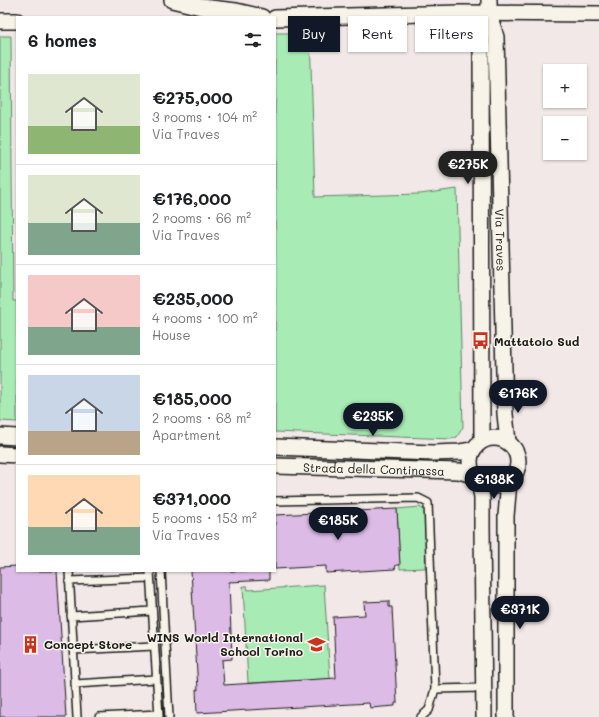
<!DOCTYPE html>
<meta charset="utf-8">
<style>
:root{--surface:#fff;--page:#f2f2f2;--text:#202124;--muted:#757577;--line:#e0e0e0;--accent:#111827}
body{margin:0;font-family:Mali,sans-serif;background:var(--page);color:var(--text);height:100vh;display:flex;flex-direction:column;font-size:15px;white-space:nowrap}
*{box-sizing:border-box;margin:0}
p{font-size:13px;color:var(--muted)}
.icon{flex:none;width:22px;height:22px;fill:none;stroke:currentColor;stroke-width:2;stroke-linecap:round;stroke-linejoin:round}
.map{position:relative;flex:1;overflow:hidden}
.panel{position:absolute;left:16px;top:16px;width:260px;height:556px;display:flex;flex-direction:column;background:var(--surface);border-radius:0px;box-shadow:0 1px 3px #0004}
.panel>*{flex:none}
.banner{position:absolute;left:288px;top:16px;width:251px;height:36px;display:flex;gap:8px}
.fabs{position:absolute;left:543px;top:64px;display:grid;gap:8px}
.fabs a{display:grid;place-items:center;width:44px;height:44px;border-radius:0px;background:var(--surface);box-shadow:0 1px 3px #0004;font-size:20px}
.price{position:absolute;translate:-50% -34px;padding:0 9px;border-radius:14px;background:var(--accent);color:#fff;font-size:13px;line-height:26px;filter:drop-shadow(0 1px 2px #0008)}
.price::after{content:'';position:absolute;left:50%;top:24px;width:12px;height:9px;margin-left:-6px;background:inherit;clip-path:polygon(0 0,100% 0,50% 100%)}
.price.on{background:#222;color:#fff}
ul{padding:0;list-style:none}
li{display:flex;align-items:center;gap:12px;height:100px;padding:0 12px}
li+li{border-top:1px solid var(--line)}
li span{display:grid;place-items:center;flex:none;width:112px;height:80px;border-radius:0px;color:#555}
li>.icon{margin-inline-start:auto}
span .icon{width:48px;height:48px;fill:#fffc;stroke-width:1}
li b{font-size:17px}
h2{display:flex;justify-content:space-between;align-items:center;height:48px;padding:0 12px;font-size:17px}
.pill{padding:0 14px;border-radius:0px;background:var(--surface);box-shadow:0 1px 3px #0004;font-size:14px;line-height:36px}
.pill.on{background:var(--accent);color:#fff}
.map>svg:first-child{display:block}
</style>
<div class="map">
<svg width="599" height="717" viewBox="0 0 599 717">
<rect width="100%" height="100%" fill="#f2e8e8"/>
<filter id="ink" filterUnits="userSpaceOnUse"><feTurbulence type="fractalNoise" baseFrequency=".025" numOctaves="2"/><feDisplacementMap in="SourceGraphic" scale="8" xChannelSelector="R" yChannelSelector="G"/><feConvolveMatrix kernelMatrix="1 2 1 2 8 2 1 2 1" color-interpolation-filters="sRGB"/></filter>
<g filter="url(#ink)">
<path fill="#a9ebb5" stroke="#628468" d="M275,33H310L315,197L420,194L457,189L463,427L457,437L451,439L275,432Z
M0,36H11L13,301H17V422L0,421Z
M420,507L424,510L427,515L425,568L400,569L397,509Z
M324,585L330,679L248,683L243,586H247L248,590Z"/>
<path fill="#ddbbe7" stroke="#1c1c1c" d="M397,509L400,565H396L395,569L326,573V566L275,569V515Z
M17,566V571H57L66,717H0V567Z
M191,571H269V580L229,582L232,659L222,660L224,685L336,678L333,617L365,615L364,602L389,601V607H392L397,703H395V706L370,708L369,703L197,713L196,689L198,690Z"/>
<g fill="none" stroke-linecap="round" stroke-linejoin="round">
<defs>
<path id="service" d="M275,501L418,498L428,503L435,689
M69,571L77,717
M150,571L159,717
M161,571L169,717
M69,581L150,578
M71,616L152,611
M73,650L154,646
M75,684L156,679
M99,717L159,714
M421,717L429,710L435,689L483,688"/>
<g id="minor">
<path d="M172,0L201,7L236,11L262,17"/>
<path id="s1" d="M489,0V14L496,37L505,414L508,442"/>
<path d="M275,18L460,13L599,14"/>
<path d="M0,21H17"/>
<path d="M0,436L17,437"/>
<circle cx="494" cy="462" r="24"/>
<path d="M482,440L481,37L489,14"/>
<path d="M275,447L433,453L460,452L472,450"/>
<path d="M0,454L17,455"/>
<path id="s2" d="M275,466L459,471L473,475"/>
<path d="M479,481L482,497V527L484,717"/>
<path d="M506,717V516L509,481"/>
</g>
</defs>
<use href="#service" stroke="#1c1c1c" stroke-width="10"/>
<use href="#minor" stroke="#1c1c1c" stroke-width="18"/>
<use href="#service" stroke="#f7f3e8" stroke-width="7"/>
<use href="#minor" stroke="#f7f3e8" stroke-width="15"/>
</g>
</g>
<defs>
<symbol id="bus-bare" viewBox="-9 -9 18 18"><path d="M-5-6H5V4H4V6H2V4H-2V6H-4V4H-5ZM-3.5-4V0h7V-4ZM-3.5 1.2v1.5H-2V1.2ZM2 1.2v1.5H3.5V1.2Z" fill="#c8321e" stroke="#f7f3e8" stroke-width="2.5" paint-order="stroke"/></symbol>
<symbol id="building-bare" viewBox="-9 -9 18 18"><path d="M-4-6H4V6H1V3H-1V6H-4ZM-2.5-4.3h1.7v1.8h-1.7ZM.8-4.3h1.7v1.8H.8ZM-2.5-1h1.7V.8h-1.7ZM.8-1h1.7V.8H.8Z" fill="#c8321e" stroke="#f7f3e8" stroke-width="2.5" paint-order="stroke"/></symbol>
<symbol id="school-bare" viewBox="-9 -9 18 18"><path d="M0-5L7-2L0 1L-7-2ZM-4 1L0 2.5L4 1V4Q0 6-4 4Z" fill="#c8321e" stroke="#f7f3e8" stroke-width="2.5" paint-order="stroke"/></symbol>
</defs>
<g fill-rule="evenodd">
<use href="#bus-bare" x="468" y="328" width="25" height="25"/>
<use href="#building-bare" x="18" y="632" width="25" height="25"/>
<use href="#school-bare" x="304" y="632" width="25" height="25"/>
</g>
<g text-anchor="middle" dominant-baseline="central" stroke-width="3" stroke-linejoin="round" paint-order="stroke">
<g font-size="12" fill="#1c1c1c" stroke="#f7f3e8">
<text stroke="none"><textPath href="#s1" startOffset="241">Via Traves</textPath></text>
<text stroke="none"><textPath href="#s2" startOffset="99">Strada della Continassa</textPath></text>
</g>
<g font-size="12" font-weight="bold" fill="#1c1c1c" stroke="#f7f3e8" text-anchor="start">
<text x="494" y="341">Mattatoio Sud</text>
<text x="303" y="637" text-anchor="end">WINS World International<tspan x="303" dy="14">School Torino</tspan></text>
<text x="44" y="644">Concept Store</text>
</g>
</g>
</svg>
<div class="fabs">
<a>+</a>
<a>−</a>
</div>
<b class="price on" style="left:468px;top:185px">€275K</b>
<b class="price" style="left:518px;top:414px">€176K</b>
<b class="price" style="left:373px;top:437px">€235K</b>
<b class="price" style="left:494px;top:500px">€138K</b>
<b class="price" style="left:338px;top:541px">€185K</b>
<b class="price" style="left:520px;top:630px">€371K</b>
<div class="banner">
<a class="pill on">Buy</a>
<a class="pill">Rent</a>
<a class="pill">Filters</a>
</div>
<section class="panel">
<h2>6 homes<svg class="icon" aria-label="filters" viewBox="0 0 24 24"><path d="M4 7h16M4 17h16"/><circle cx="9" cy="7" r="2"/><circle cx="15" cy="17" r="2"/></svg></h2>
<ul>
<li><span style="background:linear-gradient(#dfe7d0 65%,#8fb573 0)"><svg class="icon" aria-label="home" viewBox="0 0 24 24"><path d="M3 11l9-7 9 7M6 9v11h12V9"/></svg></span><div><b>€275,000</b><p>3 rooms · 104 m²</p><p>Via Traves</p></div></li>
<li><span style="background:linear-gradient(#dfe7d0 60%,#7fa58c 0)"><svg class="icon" aria-label="home" viewBox="0 0 24 24"><path d="M3 11l9-7 9 7M6 9v11h12V9"/></svg></span><div><b>€176,000</b><p>2 rooms · 66 m²</p><p>Via Traves</p></div></li>
<li><span style="background:linear-gradient(#f6c9c9 65%,#7fa58c 0)"><svg class="icon" aria-label="home" viewBox="0 0 24 24"><path d="M3 11l9-7 9 7M6 9v11h12V9"/></svg></span><div><b>€235,000</b><p>4 rooms · 100 m²</p><p>House</p></div></li>
<li><span style="background:linear-gradient(#c9d6e8 70%,#b9a48a 0)"><svg class="icon" aria-label="home" viewBox="0 0 24 24"><path d="M3 11l9-7 9 7M6 9v11h12V9"/></svg></span><div><b>€185,000</b><p>2 rooms · 68 m²</p><p>Apartment</p></div></li>
<li><span style="background:linear-gradient(#ffd9b3 65%,#7fa58c 0)"><svg class="icon" aria-label="home" viewBox="0 0 24 24"><path d="M3 11l9-7 9 7M6 9v11h12V9"/></svg></span><div><b>€371,000</b><p>5 rooms · 153 m²</p><p>Via Traves</p></div></li>
</ul>
</section>
</div>
